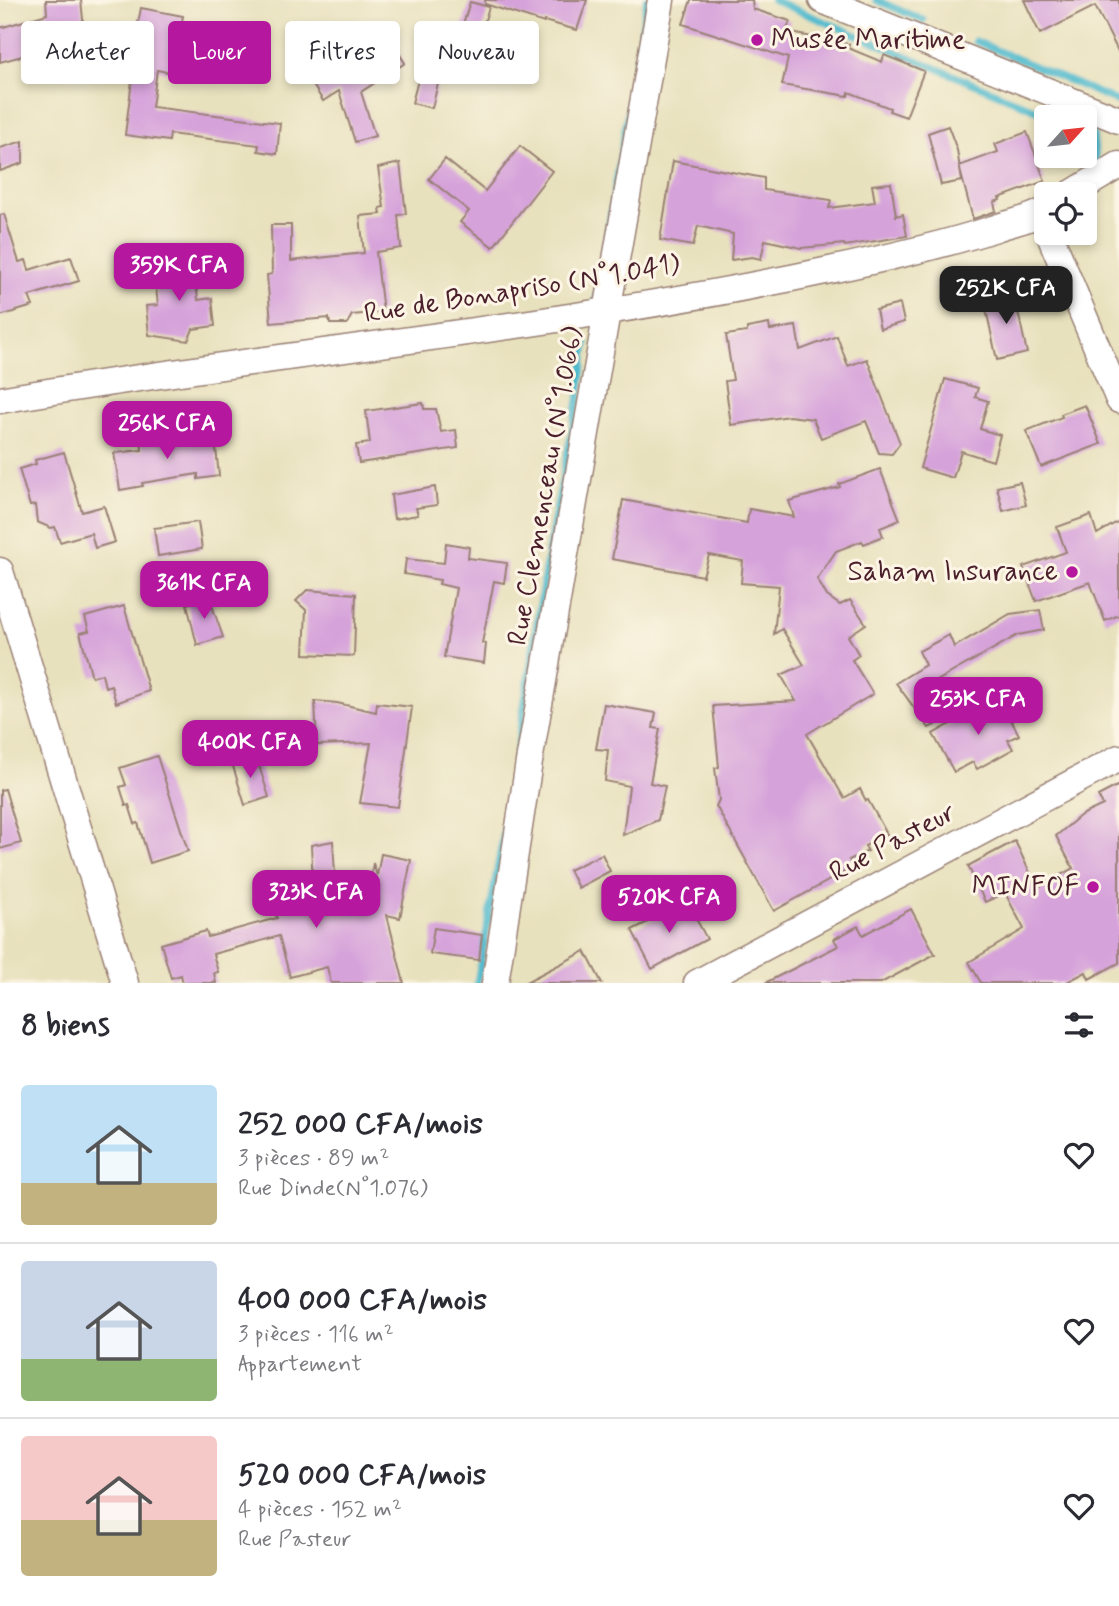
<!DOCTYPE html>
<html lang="fr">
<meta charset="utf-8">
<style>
:root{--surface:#fff;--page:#f2f2f3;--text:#2b2b33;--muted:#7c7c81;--line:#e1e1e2;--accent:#b5179e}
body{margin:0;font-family:Mynerve,sans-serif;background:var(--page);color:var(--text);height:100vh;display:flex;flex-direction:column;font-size:26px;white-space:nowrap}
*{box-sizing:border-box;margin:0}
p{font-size:23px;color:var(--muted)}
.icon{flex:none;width:38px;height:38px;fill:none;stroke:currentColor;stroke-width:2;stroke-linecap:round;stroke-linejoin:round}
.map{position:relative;height:983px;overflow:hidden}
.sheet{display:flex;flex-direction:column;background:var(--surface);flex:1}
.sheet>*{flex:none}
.top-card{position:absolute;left:21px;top:21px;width:700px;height:63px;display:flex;gap:14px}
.needle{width:46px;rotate:63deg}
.controls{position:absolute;left:1034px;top:105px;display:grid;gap:14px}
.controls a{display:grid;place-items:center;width:63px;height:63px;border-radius:7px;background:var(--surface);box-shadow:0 4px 10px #0003;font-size:35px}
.price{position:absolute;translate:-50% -60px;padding:0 16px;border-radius:14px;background:var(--accent);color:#fff;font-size:23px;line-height:46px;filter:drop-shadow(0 2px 4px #0008)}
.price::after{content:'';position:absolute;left:50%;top:42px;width:21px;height:16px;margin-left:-10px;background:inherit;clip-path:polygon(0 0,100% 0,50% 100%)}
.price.selected{background:#222;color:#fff}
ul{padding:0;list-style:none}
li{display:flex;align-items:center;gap:21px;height:175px;padding:0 21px}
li+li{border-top:2px solid var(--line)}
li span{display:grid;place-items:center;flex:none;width:196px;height:140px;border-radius:7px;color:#555}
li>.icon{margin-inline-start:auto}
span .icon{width:84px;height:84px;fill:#fffc;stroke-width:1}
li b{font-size:30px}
h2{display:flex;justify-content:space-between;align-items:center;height:84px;padding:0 21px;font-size:30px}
.pill{padding:0 24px;border-radius:7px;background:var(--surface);box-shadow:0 4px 10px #0003;font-size:24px;line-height:63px}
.pill.selected{background:var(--accent);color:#fff}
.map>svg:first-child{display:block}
</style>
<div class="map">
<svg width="1119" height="983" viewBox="0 0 1119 983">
<rect width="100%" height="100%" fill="#fcf5e5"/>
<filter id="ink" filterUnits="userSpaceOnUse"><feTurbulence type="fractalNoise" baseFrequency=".0143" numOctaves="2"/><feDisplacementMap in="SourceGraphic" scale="14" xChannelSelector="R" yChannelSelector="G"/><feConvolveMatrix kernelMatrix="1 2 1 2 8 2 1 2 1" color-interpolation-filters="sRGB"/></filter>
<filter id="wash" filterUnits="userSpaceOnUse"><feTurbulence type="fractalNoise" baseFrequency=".00686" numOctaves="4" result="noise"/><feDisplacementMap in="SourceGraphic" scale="28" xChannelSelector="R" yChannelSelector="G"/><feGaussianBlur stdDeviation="1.57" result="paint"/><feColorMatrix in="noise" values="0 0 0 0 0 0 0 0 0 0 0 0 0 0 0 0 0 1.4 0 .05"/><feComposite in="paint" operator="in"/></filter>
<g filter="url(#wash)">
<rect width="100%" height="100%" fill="#e8e1bd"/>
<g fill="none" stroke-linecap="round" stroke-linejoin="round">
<path stroke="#50bacd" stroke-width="7" d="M773,0L1053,117
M876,0L923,20
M975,41L1119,102
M1085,131L1093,135L1096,164
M595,307L647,0
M516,758L549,546L579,396L586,343
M477,983L510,798"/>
</g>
<g id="blocks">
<path fill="#d6a2da" d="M46,0H81L84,29L27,33L33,53L0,62V28L47,14Z
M485,0H587L577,30L544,21V23L485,4Z
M691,0H752L753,9L790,21L786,32L849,44L848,48L882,62L884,55L924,71L906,117L889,111L890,108L849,92L848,96L782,85L788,58L683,24Z
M1024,0H1119V53L1095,6L1040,34Z
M470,2L489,7L477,46L458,40Z
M141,8L183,16L172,73L157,70L152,107L280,123L277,154L258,151L259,145L170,134L169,141L125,135L134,65L130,64Z
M432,26L451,30L432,108L412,103Z
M383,28L405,63L361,92L375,136L355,142L339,91L323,101L313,85L340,68L334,60Z
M948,126L957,150L962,181L941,185L928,133Z
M1027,132L1045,181L999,198L1000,200L994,202L996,211L973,219L959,166L998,152L995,144Z
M23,141V163L0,171V148Z
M520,146L552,171L493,247L460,222L469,211L429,179L445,159L485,191Z
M673,161L764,178V190L831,200L829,208L875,202L872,185L891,183L896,216L903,214L907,236L845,246L844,244L801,248L765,240L761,259L752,257L731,260L733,234L698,226L693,246L660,240Z
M400,163L406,214L398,215L401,248L376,252L383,312L352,315L347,324H330L329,318L271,323L267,275L272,274L271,225H291V261L364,253L360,216L381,214L380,208L384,207L378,168Z
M4,214L19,262L26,260L29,270L71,257L79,281L29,296L33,306L0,316V215Z
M182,256V262L194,261L198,300L212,298L215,326L193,329L188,341L149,335L146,306L158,305L156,288L163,287L161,258Z
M1014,293L1027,353L997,360L984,300Z
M900,304L904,322L880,329L876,310Z
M769,324L770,330L796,326L800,350L837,336L848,366L867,359L900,443L892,454L879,453L866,421L821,438L813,419L789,416L731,425L725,381L733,380L726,335L747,332V328Z
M945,379L978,388L975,397L988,401L980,429L1000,435L993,461L961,451L953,478L920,468Z
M423,403L424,409H436L441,432L456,430L458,448L359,463L356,445L370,443L366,411Z
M1085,405L1101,444L1041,467L1026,431L1062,417L1061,414Z
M179,436L180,441L215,439L219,476L198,479V474L142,483L143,486L120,490L114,453L142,450L141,440Z
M64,452L82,512L104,506L115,542L95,548L91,533L60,542L55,527L51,528L37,522L35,505L30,506L19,469L36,464L35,460Z
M880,469L900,520L880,528L883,536L864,544L862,541L836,551L817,579L827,596L840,605L850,600L866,624L848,636L859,655L852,660L873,694L807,734L844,798L860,789L866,801L868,800L887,834L865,846L868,851L849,860L853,867L774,911L716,806L719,800L715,768L719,767L713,706L796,701L781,675L804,665L782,629L774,634L779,586L741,583L743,561L709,555L703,576L612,559L623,500L747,523L749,509L794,517L789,501L840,487L839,484Z
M1020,482L1026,505L1003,511L997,487Z
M435,487L437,505L416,508L418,515L394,519L391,495Z
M1091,515L1097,534L1119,521V615L1105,621L1090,582L1036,601L1023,567L1066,552L1057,527Z
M198,522L202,549L158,556L154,528Z
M446,543L469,547L468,558L507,563L504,583L494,581L482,643L486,644L484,663L444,657L456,588L439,584L440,580L404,574L406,559L444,563Z
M307,590L356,594L354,656L304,654L306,610L296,601Z
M209,597L223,637L197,645L187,604Z
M124,606L149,691L116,703L111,685L105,687L102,674L92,677L80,633L89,631L85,617Z
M1040,610L1044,630L1018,635L921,690L938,723L929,728L896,683L925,665L919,651L949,635L954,647L1010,614Z
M999,697L1019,735L1008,740L1013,749L977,769L973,762L954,772L933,734Z
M315,701L337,703L376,712L377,703L412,707L398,807L360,803L371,743L317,745Z
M604,704L656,713L653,728L660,729L650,783L665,786L658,820L623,835L629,786L605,781L608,750L596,749Z
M157,756L188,851L150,863L138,823L135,824L129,805L126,806L120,787L126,785L120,768Z
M256,756L269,797L245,805L232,763Z
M1119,785V963L1089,979L1086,972L1065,983H981L969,962L1024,929L1005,893L985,902L968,866L1015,841L1037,888L1073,868L1056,836L1081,815L1103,805L1098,796Z
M5,789L21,843L0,849V790Z
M333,841L336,892L368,898L373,863L377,876L381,854L411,860L400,918L387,915L404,983H331L327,967L290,977L279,936L213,954L218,972L214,973L216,983H183L181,975L171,978L161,944L206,931L208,937L277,918L276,914L314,903L311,845Z
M602,854L610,871L578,888L569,870Z
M687,902L707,939L652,969L632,930Z
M911,909L935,954L881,983H765L838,946L834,939L858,926L863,935Z
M434,928L482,935L479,960L430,954Z
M585,951L602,983H524Z"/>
</g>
</g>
<g filter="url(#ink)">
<use href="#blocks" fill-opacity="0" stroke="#998074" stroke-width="2"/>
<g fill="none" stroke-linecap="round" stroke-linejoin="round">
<defs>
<path id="minor" d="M822,0L1119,120
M1071,194L1119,165
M1049,233L1119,400
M0,400C274,353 553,329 825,271C883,259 940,246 996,228C1013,222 1032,219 1046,210
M0,571L125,983
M495,983L529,762L661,0
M697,983L1119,758"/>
</defs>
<use href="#minor" stroke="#998074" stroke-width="29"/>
<use href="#minor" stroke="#fff" stroke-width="26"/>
</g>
</g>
<g fill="#b5179e" stroke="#fcf5e5" stroke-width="2.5">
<circle cx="757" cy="40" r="7"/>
<circle cx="1072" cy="572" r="7"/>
<circle cx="1093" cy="887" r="7"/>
</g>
<g text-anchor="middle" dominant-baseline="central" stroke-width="6" stroke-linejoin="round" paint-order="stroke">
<g font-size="28" fill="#4a1f2b" stroke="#fcf5e5" text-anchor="end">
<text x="771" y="40" text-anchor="start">Musée Maritime</text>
<text x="1058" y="572">Saham Insurance</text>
<text x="1079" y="887">MINFOF</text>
</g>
<g font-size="28" fill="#4a1f2b" stroke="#fcf5e5">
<text transform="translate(522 290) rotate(-9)">Rue de Bonapriso (N°1.041)</text>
<text transform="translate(546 486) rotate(-80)">Rue Clemenceau (N°1.066)</text>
<text transform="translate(893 843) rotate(-28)">Rue Pasteur</text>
</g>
</g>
</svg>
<div class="controls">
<a><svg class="needle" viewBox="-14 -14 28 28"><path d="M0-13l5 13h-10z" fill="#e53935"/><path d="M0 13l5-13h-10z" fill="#7c7c81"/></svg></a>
<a><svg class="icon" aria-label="locate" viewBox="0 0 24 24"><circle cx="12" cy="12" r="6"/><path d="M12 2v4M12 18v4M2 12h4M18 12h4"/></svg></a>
</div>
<b class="price" style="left:179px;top:303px">359K CFA</b>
<b class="price selected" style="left:1006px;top:326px">252K CFA</b>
<b class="price" style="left:167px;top:461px">256K CFA</b>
<b class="price" style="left:204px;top:621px">361K CFA</b>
<b class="price" style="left:978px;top:737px">253K CFA</b>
<b class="price" style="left:250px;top:780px">400K CFA</b>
<b class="price" style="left:316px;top:930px">323K CFA</b>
<b class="price" style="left:669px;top:935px">520K CFA</b>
<div class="top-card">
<a class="pill">Acheter</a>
<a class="pill selected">Louer</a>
<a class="pill">Filtres</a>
<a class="pill">Nouveau</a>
</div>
</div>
<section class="sheet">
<h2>8 biens<svg class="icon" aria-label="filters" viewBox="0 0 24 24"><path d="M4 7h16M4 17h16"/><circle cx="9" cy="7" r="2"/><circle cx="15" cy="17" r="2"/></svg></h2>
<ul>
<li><span style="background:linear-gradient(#bfe0f5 70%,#c2b280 0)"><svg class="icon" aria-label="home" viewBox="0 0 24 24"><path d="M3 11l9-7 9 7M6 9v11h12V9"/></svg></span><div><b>252 000 CFA/mois</b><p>3 pièces · 89 m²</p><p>Rue Dinde(N°1.076)</p></div><svg class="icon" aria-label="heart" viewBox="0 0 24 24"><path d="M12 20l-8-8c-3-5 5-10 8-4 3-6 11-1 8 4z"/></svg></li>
<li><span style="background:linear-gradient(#c9d6e8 70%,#8fb573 0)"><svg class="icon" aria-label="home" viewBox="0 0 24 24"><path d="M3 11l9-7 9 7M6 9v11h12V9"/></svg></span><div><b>400 000 CFA/mois</b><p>3 pièces · 116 m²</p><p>Appartement</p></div><svg class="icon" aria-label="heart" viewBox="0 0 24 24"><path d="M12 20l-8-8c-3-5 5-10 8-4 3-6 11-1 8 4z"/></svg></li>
<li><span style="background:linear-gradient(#f6c9c9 60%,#c2b280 0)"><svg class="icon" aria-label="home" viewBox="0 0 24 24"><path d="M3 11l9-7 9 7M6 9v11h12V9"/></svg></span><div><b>520 000 CFA/mois</b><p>4 pièces · 152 m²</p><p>Rue Pasteur</p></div><svg class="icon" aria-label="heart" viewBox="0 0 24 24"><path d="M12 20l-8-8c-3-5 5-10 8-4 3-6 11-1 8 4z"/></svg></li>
</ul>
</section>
